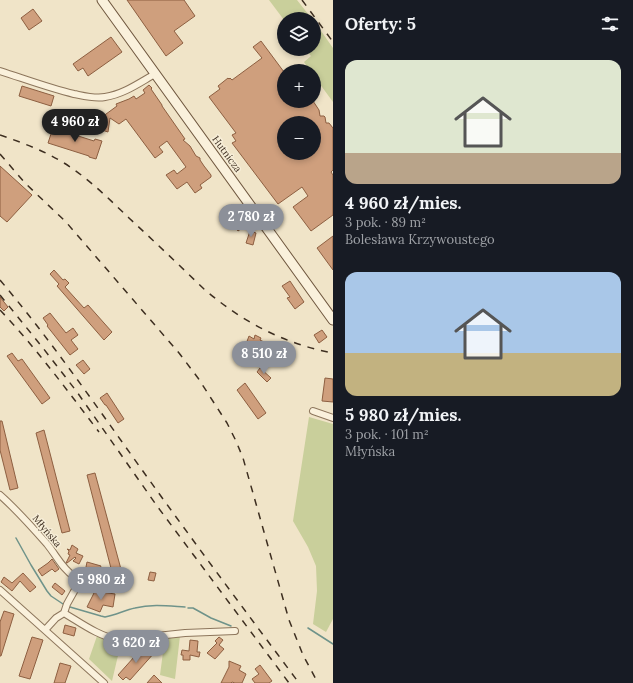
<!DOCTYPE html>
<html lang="pl">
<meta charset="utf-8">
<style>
:root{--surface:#171b24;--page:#242831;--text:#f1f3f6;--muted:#9ea1a6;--accent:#8c9099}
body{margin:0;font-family:Lora,serif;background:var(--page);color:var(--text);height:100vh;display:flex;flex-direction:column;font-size:15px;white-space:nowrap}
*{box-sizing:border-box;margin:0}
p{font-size:13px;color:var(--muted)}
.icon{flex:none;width:22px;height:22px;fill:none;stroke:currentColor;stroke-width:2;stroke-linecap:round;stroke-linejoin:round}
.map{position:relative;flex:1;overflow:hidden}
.side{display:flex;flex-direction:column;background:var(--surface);width:300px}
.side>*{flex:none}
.buttons{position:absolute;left:277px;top:12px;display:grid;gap:8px}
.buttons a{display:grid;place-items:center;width:44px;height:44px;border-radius:50%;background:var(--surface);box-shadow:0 2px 6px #0003;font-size:20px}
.price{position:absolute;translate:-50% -34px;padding:0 9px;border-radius:14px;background:var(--accent);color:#fff;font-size:13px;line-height:26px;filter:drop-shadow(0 1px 2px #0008)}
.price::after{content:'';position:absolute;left:50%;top:24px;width:12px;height:9px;margin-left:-6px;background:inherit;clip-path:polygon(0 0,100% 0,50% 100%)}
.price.active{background:#222;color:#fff}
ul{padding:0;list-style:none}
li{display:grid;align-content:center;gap:8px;height:212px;padding:0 12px}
li span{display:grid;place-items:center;height:124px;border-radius:12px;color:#555}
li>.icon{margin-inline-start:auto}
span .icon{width:72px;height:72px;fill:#fffc;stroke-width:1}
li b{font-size:17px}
h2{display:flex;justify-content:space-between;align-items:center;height:48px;padding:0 12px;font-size:17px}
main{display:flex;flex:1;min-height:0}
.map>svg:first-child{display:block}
</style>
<main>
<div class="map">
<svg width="333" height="683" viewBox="0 0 333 683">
<rect width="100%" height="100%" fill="#f0e4c8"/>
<path fill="#c9cf9b" d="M269,0H297L312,19H284V20Z
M314,21L333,48V102L314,76V71H310L304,62L311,56L305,49H314Z
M309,417L333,424V619L326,632L313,624L317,591L316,566L308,547L293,521Z
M97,636L116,643H121L112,681L89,659Z
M180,636L175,679L160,675L165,637Z"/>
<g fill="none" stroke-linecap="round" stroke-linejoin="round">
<path stroke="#6f938a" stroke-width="1.5" d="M16,538L31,565L47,591L51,596L63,604
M70,607L101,616L105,617C116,615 125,610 135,608C152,604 168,606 185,607
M188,608H193L211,618L231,626
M308,628L333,644"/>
</g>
<path fill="#cf9f7d" stroke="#8d5f41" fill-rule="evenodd" d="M127,0H184L195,16L174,31L183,43L166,56Z
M33,9L42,21L29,30L21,18Z
M111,37L122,52L88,76L83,68L78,71L73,64Z
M261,41L284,72V101H313L319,110L320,116H324L325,117L326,123H329L333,128V170L331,172L333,175V215L311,231L293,207L308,196L302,187L278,204L232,143L236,141L232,135L236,133L209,97L220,89L218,86L228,78L229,79L230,78L232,80L262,58L253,47ZM284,123H314V153H284Z
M149,85L152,88L151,89L162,105V106L185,139L183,140L190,146L196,156L200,158V160L204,166L211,175V177L200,185L202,188L195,193L187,182L177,189L166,175L174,170L177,174L186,167L167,141L159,147L163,152L155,158L126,119L119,124L110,118L108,132L90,126L93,110L102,117L117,106L116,104L129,99L134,96L136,99L145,93L143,90Z
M22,86L54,96L51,106L19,96Z
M53,128L94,141L95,139L102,141L96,159L89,157V156L48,143Z
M0,166L32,195L7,222L0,216Z
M227,206L239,222L243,219L246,225L238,231L222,209Z
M250,231L256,233L253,245L246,243Z
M333,236V270L317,248Z
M54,270L63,280L65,279L69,283L65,287L84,308L88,305L112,332L104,340L57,286L59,284L50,274Z
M290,281L304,302L295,309L287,298L290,297L282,286Z
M0,297L8,307L4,311L0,307Z
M50,313L66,333L73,328L78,335L71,340L78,349L70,355L47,326L48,325L43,318Z
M322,330L327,337L319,343L314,335Z
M255,335L261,338L260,340L272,346L271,347L272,348L268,355L246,344L249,336L254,339Z
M12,353L18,361L22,359L50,398L42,404L7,356Z
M83,360L90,369L84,374L76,365Z
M260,368L271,378L267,382L257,372Z
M325,378L333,379V402L322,401Z
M245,383L266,413L258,419L237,390Z
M107,393L124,419L118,423L106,405H105L100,398Z
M0,421H2L18,488L10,490L0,450Z
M44,430L70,531L62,533L36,433Z
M95,473L122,573L113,576L87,475Z
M72,545L78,549L76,553L83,556L79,564L73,561L76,558L75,557L67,563H66L70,555L68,554L69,551L67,549L70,550Z
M52,559L59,569L55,572L52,569L42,576L38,570L48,563Z
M87,562L101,566L98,574L86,572L87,568L86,567Z
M150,572L156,573L154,581L148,580Z
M23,573L36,587L30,592L20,581L12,591L1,582L4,577L12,583Z
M55,583L65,591L62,595L52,587Z
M95,591L115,594L113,607L103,605L100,612L87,607Z
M4,611L14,614L1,656H0V622Z
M65,625L76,628L74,636L63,633Z
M32,637L43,640L30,679L19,676Z
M219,637L223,640L219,645L224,649L215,659L207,653L217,643L215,641Z
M190,640L198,641L197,652H200L199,657L190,655V660H183V655H181L182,650L189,651Z
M143,647L147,650L150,647L155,652L130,680L126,677L123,680L118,675Z
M229,661L241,666L239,670L246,674L242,683H235L232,682L231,683H221L229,667Z
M60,663L71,666L65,683H54Z
M260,665L272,681L269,683H255L252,679L259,674L255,669Z
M154,675L162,683H147Z"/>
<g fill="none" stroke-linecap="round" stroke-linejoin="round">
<defs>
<path id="street" d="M0,71C25,79 49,88 74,94C84,96 95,99 105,97C124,94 139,83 155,74
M313,411L333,418
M0,495C17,510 32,527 47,544C56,555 63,570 75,577C85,582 114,583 127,585
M0,590L104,683
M64,613C81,623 98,636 119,640L185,633L235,631
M45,630L56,618L64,613L67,604L81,579"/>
<path id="secondary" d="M102,0L333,320"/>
</defs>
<use href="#street" stroke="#8d765c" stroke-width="8"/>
<use href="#secondary" stroke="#6f573f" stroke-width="11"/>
<use href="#street" stroke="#faf1dc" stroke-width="6"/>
<use href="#secondary" stroke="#faf1dc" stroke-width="9"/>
<path stroke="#3d2e20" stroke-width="1.5" stroke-dasharray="7 7" stroke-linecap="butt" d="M302,0L333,42
M0,135C20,142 40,149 59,160C85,175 107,197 129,218C154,241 179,265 204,289C241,321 284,344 333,353
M0,154L25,183L66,222L179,353L198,378L227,423L236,441L243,458L289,620L303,655L318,683
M0,280C54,344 101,413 150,481C199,549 249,616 299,683
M0,295L43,348L77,392L157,506L289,683
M0,310C36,348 67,390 99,432"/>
</g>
<g text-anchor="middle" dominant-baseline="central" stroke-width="3" stroke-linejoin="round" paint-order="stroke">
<g font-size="10" fill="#3d2e20" stroke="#f7eed8">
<text transform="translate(227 154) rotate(54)">Hutnicza</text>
<text transform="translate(47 531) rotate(50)">Młyńska</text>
</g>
</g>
</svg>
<div class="buttons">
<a><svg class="icon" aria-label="layers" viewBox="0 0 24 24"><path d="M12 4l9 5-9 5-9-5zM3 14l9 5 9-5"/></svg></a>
<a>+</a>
<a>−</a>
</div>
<b class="price active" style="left:75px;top:143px">4 960 zł</b>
<b class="price" style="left:251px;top:238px">2 780 zł</b>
<b class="price" style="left:264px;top:375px">8 510 zł</b>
<b class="price" style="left:101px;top:601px">5 980 zł</b>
<b class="price" style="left:136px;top:664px">3 620 zł</b>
</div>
<section class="side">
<h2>Oferty: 5<svg class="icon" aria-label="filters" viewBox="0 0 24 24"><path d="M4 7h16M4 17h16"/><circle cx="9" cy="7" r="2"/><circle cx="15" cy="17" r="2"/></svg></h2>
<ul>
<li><span style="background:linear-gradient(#dfe7d0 75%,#b9a48a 0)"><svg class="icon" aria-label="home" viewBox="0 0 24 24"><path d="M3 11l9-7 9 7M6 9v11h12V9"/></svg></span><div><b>4 960 zł/mies.</b><p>3 pok. · 89 m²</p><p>Bolesława Krzywoustego</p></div></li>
<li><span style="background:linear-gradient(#a9c7e8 65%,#c2b280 0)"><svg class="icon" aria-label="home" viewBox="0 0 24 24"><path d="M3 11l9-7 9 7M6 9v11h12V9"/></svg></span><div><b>5 980 zł/mies.</b><p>3 pok. · 101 m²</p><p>Młyńska</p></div></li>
</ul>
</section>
</main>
